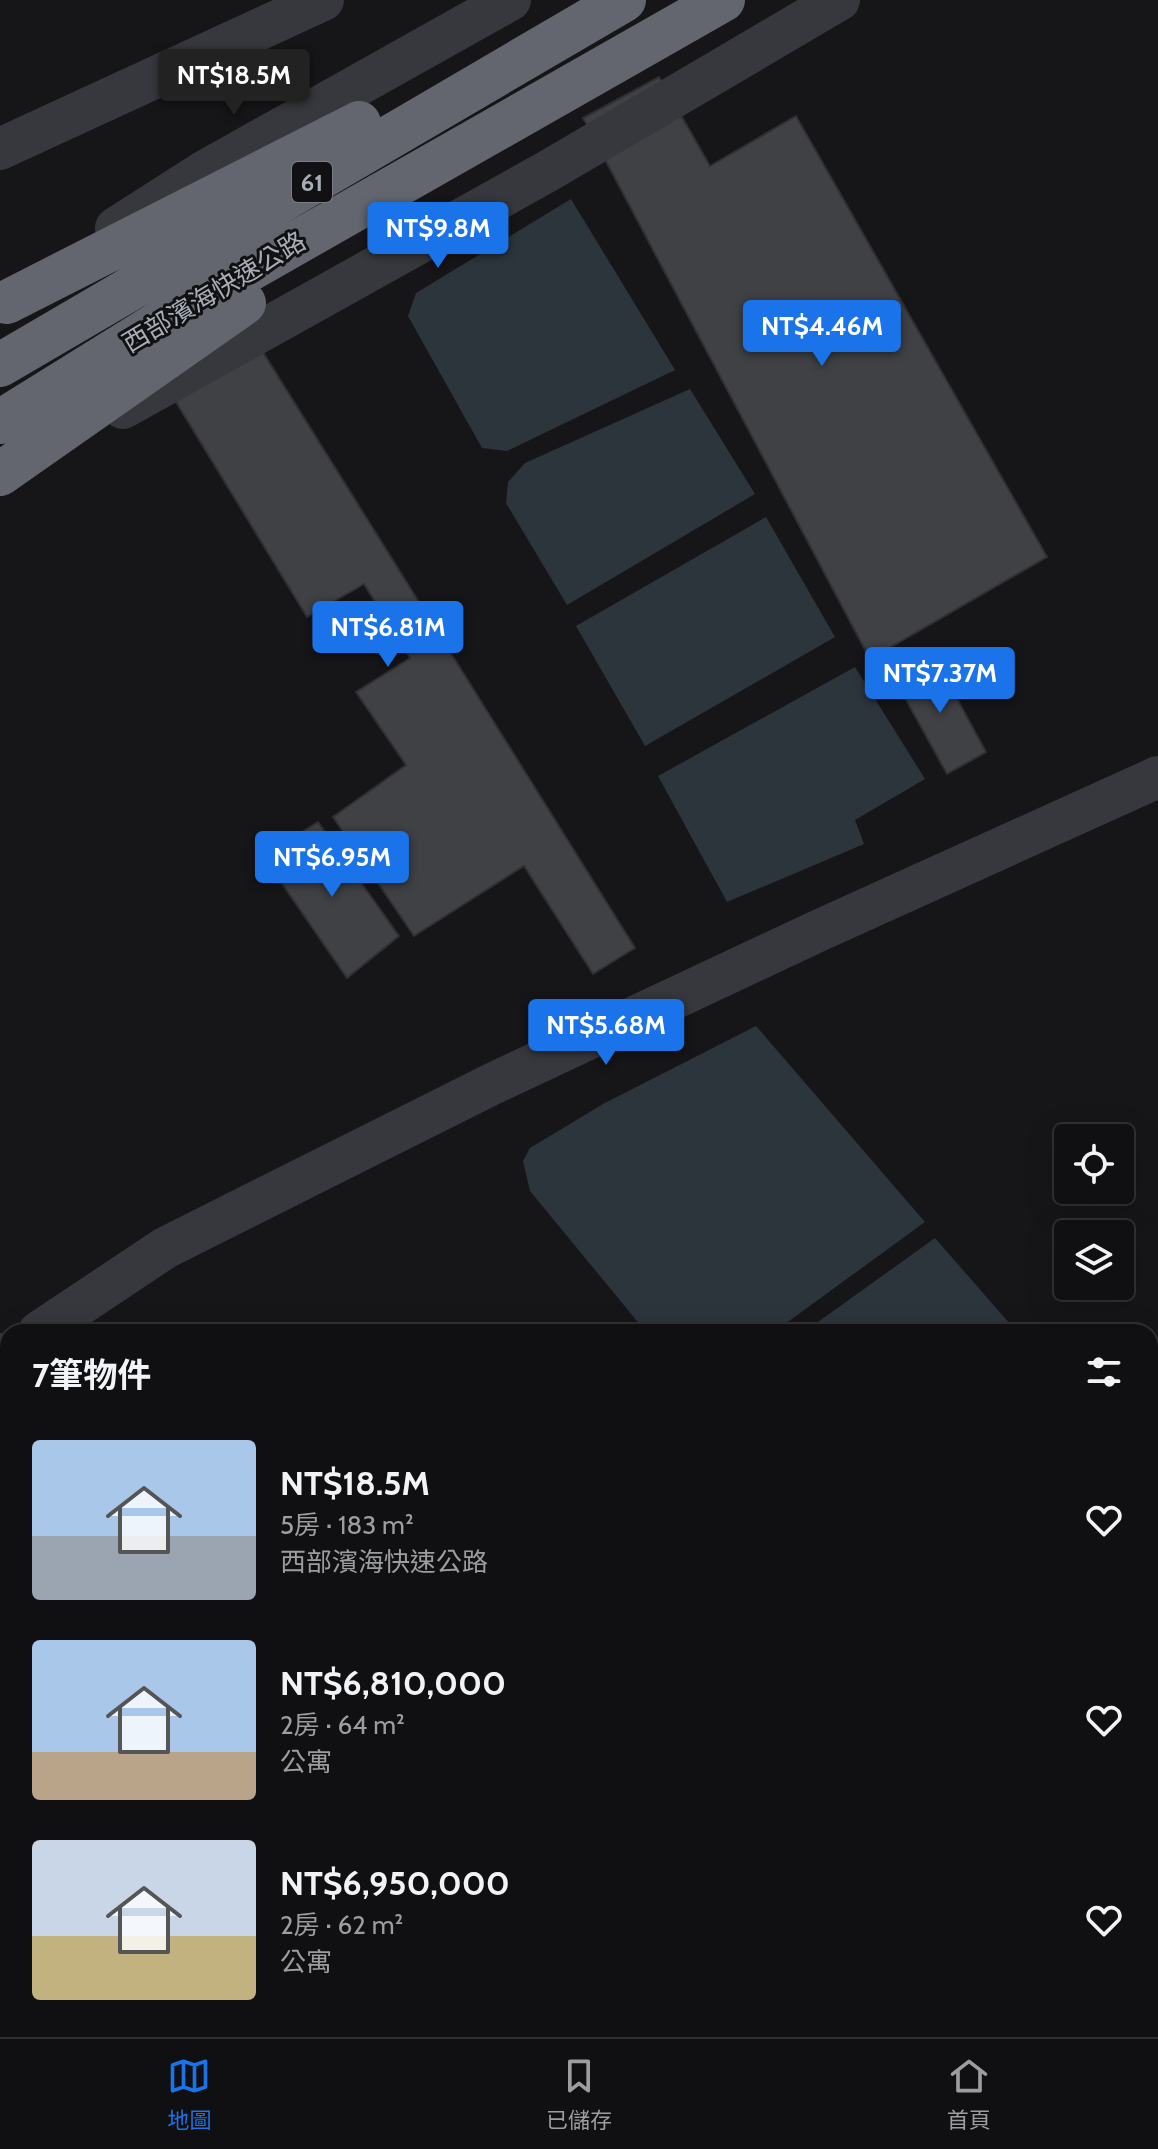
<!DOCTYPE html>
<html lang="zh-TW">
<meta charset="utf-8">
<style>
:root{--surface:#101012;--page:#19191b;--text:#f1f3f6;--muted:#9c9d9f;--line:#303032;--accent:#1a73e8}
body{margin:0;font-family:Cabin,"Noto Sans TC",sans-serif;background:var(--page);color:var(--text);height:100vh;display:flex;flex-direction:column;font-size:30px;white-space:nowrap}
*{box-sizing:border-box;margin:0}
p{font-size:26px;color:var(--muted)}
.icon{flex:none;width:44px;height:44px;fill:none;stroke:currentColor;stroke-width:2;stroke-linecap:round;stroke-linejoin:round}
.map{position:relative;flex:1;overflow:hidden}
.side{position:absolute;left:0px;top:1324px;width:1158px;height:714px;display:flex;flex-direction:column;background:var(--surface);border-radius:24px 24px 0 0;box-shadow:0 8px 32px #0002,0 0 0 2px var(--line)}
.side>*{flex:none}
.buttons{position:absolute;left:1054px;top:1124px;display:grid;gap:16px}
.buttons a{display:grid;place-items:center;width:80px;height:80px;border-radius:8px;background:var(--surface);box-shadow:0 8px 32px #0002,0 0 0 2px var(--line);font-size:40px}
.price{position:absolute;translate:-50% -68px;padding:0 18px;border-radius:8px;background:var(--accent);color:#fff;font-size:26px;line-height:52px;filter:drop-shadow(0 2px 4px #0008)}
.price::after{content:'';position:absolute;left:50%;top:48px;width:24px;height:18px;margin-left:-12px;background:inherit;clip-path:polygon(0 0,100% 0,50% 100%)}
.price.selected{background:#222;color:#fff}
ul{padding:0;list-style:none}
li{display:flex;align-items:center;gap:24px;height:200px;padding:0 32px}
li span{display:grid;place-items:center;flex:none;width:224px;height:160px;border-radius:8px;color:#555}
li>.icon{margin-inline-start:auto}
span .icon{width:96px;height:96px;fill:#fffc;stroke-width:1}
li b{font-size:34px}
h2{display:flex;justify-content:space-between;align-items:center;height:96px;padding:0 32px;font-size:34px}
.tab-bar{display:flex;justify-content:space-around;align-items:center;height:112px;border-top:2px solid var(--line);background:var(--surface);font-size:22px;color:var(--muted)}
.tab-bar a{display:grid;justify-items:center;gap:4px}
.tab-bar .selected{color:var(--accent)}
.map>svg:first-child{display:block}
</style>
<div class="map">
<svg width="1158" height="2037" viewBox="0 0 1158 2037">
<rect width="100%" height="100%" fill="#161618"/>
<path fill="#2c353c" d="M571,199L675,370L507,451L482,448L408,316L416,293Z
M690,389L755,494L567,605L506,503L508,482L525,463Z
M766,517L835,637L645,746L576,626Z
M855,667L925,779L855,820L864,844L727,902L658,776Z
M756,1026L925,1222L774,1332H646L530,1191L523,1161L530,1148L603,1104Z
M935,1238L1017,1332H804Z
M1150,1481L1158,1491V1781L1150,1787Z
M1158,1840V1977L1150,1967V1845Z"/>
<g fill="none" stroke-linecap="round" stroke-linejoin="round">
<path stroke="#2c353c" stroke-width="10" d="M0,2017L8,2013"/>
</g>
<path fill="#404145" stroke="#303034" stroke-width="2" d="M659,77L710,166L796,116L1047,557L870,659L583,118Z
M241,317L635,948L593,974L524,866L414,936L333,817L406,765L356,692L410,658L364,584L307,617L159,374Z
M934,656L986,752L947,774L894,678Z
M318,822L399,936L347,978L263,856Z
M1058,2030H1088L1094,2037H1048Z"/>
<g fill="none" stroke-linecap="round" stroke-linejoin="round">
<path stroke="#37383d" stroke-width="42" d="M0,149L323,0
M116,228L205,171L510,0
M123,408L548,171L839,0
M39,1332L165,1248L492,1084L820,930L1158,777
M0,1358L8,1353
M0,1504L8,1519
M293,2030L297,2037"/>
<path stroke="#63666e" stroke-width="44" d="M7,302L359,123
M0,365L624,0
M0,422L201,297L723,0
M0,474L244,303"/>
</g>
<g text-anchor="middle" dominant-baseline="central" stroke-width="6" stroke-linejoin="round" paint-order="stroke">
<rect fill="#111113" stroke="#7b7e86" stroke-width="2" x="292" y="162" width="40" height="40" rx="6"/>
<g font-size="24" font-weight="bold" fill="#a8adb8">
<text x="312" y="182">61</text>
</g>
<g font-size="26" fill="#a8adb8" stroke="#111113">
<text transform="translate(214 292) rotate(-31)">西部濱海快速公路</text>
</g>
</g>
</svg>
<div class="buttons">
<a><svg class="icon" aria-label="locate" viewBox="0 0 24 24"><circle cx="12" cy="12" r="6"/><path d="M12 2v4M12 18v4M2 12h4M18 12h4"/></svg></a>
<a><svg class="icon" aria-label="layers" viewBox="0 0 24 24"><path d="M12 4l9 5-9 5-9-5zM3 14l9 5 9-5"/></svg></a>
</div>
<b class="price selected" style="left:234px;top:117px">NT$18.5M</b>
<b class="price" style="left:438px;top:270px">NT$9.8M</b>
<b class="price" style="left:822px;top:368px">NT$4.46M</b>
<b class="price" style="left:388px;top:669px">NT$6.81M</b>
<b class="price" style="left:940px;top:715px">NT$7.37M</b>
<b class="price" style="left:332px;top:899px">NT$6.95M</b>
<b class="price" style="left:606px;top:1067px">NT$5.68M</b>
<section class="side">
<h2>7筆物件<svg class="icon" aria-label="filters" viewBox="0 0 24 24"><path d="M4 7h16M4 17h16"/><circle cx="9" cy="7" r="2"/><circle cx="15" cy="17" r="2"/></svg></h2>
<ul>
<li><span style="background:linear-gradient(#a9c7e8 60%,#9aa5b1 0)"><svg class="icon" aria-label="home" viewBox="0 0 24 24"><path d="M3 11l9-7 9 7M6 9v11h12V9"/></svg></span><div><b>NT$18.5M</b><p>5房 · 183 m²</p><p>西部濱海快速公路</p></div><svg class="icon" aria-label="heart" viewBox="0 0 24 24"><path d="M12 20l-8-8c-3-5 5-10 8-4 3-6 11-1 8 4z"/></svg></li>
<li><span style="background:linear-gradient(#a9c7e8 70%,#b9a48a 0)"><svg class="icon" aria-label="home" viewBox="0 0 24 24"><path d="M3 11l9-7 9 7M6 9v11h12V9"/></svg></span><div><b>NT$6,810,000</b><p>2房 · 64 m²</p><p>公寓</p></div><svg class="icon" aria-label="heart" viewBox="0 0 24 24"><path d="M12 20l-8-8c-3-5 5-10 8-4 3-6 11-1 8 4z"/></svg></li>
<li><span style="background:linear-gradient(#c9d6e8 60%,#c2b280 0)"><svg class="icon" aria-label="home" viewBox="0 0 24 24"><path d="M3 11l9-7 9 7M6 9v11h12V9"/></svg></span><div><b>NT$6,950,000</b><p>2房 · 62 m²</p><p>公寓</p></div><svg class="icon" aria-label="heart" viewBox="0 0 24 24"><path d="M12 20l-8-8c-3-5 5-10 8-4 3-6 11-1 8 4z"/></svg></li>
</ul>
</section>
</div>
<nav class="tab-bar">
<a class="selected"><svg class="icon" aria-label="map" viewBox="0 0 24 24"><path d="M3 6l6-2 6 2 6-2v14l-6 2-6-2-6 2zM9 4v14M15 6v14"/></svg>地圖</a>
<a><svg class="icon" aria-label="saved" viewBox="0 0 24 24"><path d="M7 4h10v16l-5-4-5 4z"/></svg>已儲存</a>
<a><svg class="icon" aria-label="home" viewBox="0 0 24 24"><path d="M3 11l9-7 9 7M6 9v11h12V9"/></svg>首頁</a>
</nav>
